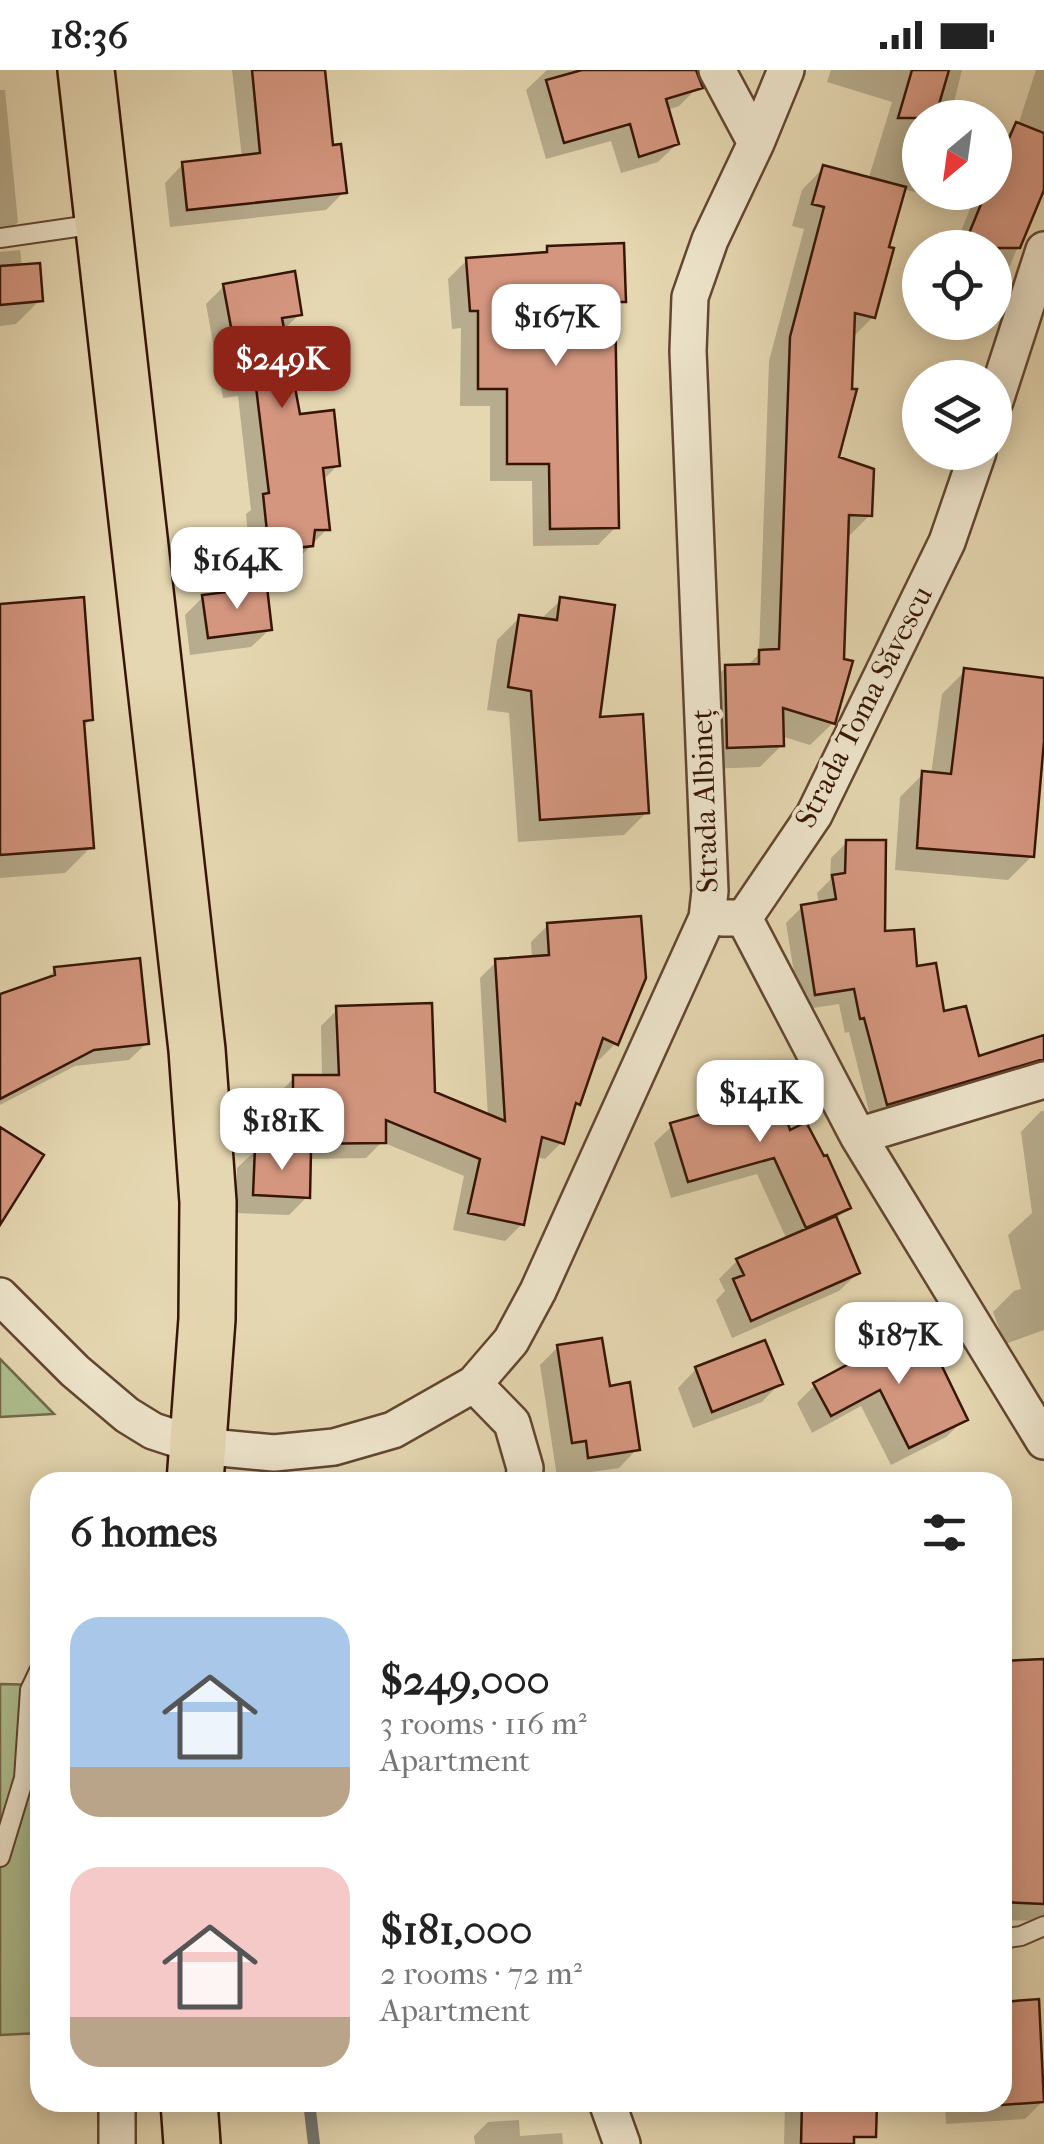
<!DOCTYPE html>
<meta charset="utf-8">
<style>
:root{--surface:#fff;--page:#f6f6f6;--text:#222;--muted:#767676;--accent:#8f2418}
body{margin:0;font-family:"IM FELL French Canon",serif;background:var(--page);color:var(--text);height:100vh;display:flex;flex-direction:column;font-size:38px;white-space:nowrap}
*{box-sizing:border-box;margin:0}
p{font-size:32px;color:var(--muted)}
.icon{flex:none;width:55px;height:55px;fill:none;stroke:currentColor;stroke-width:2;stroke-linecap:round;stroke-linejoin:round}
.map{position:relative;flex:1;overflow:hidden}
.details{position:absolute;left:30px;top:1402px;width:982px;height:640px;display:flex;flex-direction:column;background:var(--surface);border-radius:30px;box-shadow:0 5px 25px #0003}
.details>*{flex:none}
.needle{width:65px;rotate:209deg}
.fabs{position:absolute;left:902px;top:30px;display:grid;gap:20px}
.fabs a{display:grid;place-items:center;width:110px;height:110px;border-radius:50%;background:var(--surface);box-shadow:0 5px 25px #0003;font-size:50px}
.price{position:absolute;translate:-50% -85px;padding:0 22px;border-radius:20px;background:#fff;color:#222;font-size:32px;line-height:65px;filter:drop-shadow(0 2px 5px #0008)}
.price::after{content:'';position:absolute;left:50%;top:60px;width:30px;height:22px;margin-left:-15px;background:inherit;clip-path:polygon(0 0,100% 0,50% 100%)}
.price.active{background:var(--accent);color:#fff}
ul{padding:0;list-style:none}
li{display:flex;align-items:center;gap:30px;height:250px;padding:0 40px}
li span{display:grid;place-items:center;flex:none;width:280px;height:200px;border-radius:30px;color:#555}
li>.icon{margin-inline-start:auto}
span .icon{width:120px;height:120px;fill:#fffc;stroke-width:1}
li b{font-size:42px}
h2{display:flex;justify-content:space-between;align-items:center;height:120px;padding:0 40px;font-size:42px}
.status{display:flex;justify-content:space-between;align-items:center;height:70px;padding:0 50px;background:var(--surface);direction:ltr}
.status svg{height:28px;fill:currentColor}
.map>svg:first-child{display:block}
</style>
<div class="status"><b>18:36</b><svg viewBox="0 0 49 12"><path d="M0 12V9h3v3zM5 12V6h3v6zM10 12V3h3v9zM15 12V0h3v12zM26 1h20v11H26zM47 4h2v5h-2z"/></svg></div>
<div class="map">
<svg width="1044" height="2074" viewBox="0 0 1044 2074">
<rect width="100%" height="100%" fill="#e5d7b1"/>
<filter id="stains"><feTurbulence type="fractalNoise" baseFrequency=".002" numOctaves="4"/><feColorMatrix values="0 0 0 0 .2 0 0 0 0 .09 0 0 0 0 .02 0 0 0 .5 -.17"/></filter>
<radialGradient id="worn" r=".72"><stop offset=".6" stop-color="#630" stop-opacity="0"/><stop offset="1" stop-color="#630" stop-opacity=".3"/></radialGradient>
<path fill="#afbf90" stroke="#736a4a" stroke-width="2.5" d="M0,1289L54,1344L0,1347Z
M0,1614L40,1615V1963L0,1965Z"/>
<path fill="#0003" d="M232,0H323L331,78L344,122L326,140L170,157L165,113L183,94L242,88Z
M547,0H692L697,18L679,36L667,40L677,74L658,92L621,103L611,71L546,89L526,20Z
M831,0H962L950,48H920V122L918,123L903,119L886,179L873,247L851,269L836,388L870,445L848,467L833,653L810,675L781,666L782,675L760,697L706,699L704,619L726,597H746L759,584L769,291L804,159L792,156L802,120L824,97L868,110L892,32L827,12Z
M1036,0H1044V113L1007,203L995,214V178H954L977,122H995V80L998,73L1018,55Z
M0,20H5L18,152L0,169Z
M548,178L624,230L613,242L616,457L598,475L533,476L532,411H490V336H460L461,258L452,259L448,209L467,190L541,185Z
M20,180L22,197L40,230L16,254L0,256V182Z
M224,216L300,244L282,261L298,346L338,395L322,411L327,459L293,494L251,498L246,444L251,440L238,326L223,328L206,234Z
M203,527L270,559L251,577L190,585L185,545Z
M561,530L597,649L647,742L624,765L518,772L509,643L487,640L497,570L520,547L540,550Z
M0,536L91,649L82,658L91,777L65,803L0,808Z
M965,601L1044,637L1032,786L1008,810L895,800L900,727L923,704L931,705L942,624Z
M847,772L883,864L915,899L942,944L978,989H1043L1027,1004L871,1049L849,962L845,963L839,934L800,940L786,853L802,837L819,834L817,823L830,810L831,788Z
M548,855L616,973L599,990L594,988L578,1033L571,1040L562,1072L545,1089L536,1087L522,1154L505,1171L453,1160L464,1106L382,1072L366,1088L308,1089L307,1127L289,1145L236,1143L237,1098L256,1080L277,1081V1025L294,1008H322L321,956L338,939L432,1024L488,1047L480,908L497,891L532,889L531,872Z
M56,899L147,973L129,990L75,996L0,1035V927L43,912Z
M718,1015L788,1063L848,1137L835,1150L858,1203L839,1221L732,1268L716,1230L725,1221L719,1209L737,1191L787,1170L757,1104L671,1128L654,1073L672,1056L705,1046L701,1033Z
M1041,1041H1044V1260L1005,1274L993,1242L1014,1221L1021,1219L1008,1165L1032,1143L1021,1062Z
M921,1258L965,1349L946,1367L891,1395L861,1336L812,1363L797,1333L815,1315Z
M558,1277L637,1379L619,1398L557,1407L540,1295Z
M696,1299L780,1313L762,1332L693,1358L678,1318Z
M1002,1588H1005V1594L1044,1592V1848L1040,1851L1002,1850Z
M1043,2031L1025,2049L946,2054L945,2032Z
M785,2032H874L839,2074H784Z
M519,2050L520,2066L562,2063L563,2074H475L474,2066L488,2052Z"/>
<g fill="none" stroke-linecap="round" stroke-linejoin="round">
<path stroke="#747670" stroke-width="12" d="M309,2032L314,2074"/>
</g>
<path fill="#d4967f" stroke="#371505" stroke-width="2.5" d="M252,0H325L333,75L341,74L347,123L187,140L182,92L260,83Z
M582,0H696L703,18L666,29L679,74L639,87L630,54L564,73L546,10Z
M912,0H949L935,48H898Z
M1016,52L1044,63V120L1020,178H963L986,122H995V101Z
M823,95L906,117L889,177L894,178L875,248L855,243L852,319H857L839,387L874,399L872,446L849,445L844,589L853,591L835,654L783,638L784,676L727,678L725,595L759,594V580L779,579L790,267L824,137L812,134Z
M624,173L626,232H615L619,458L550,459L549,394H507V319H478V241H470L466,188L547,182V176Z
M40,193L43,231L0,235V196Z
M295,201L302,245L282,248L300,344L334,340L340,396L323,398L330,460H315L313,476L269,481L263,424L269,423L255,309L241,311L223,214Z
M267,517L272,560L208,568L202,525Z
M84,527L93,650L84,651L94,778L0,785V534Z
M560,527L615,535L600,647L643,644L649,743L540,750L531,621L508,617L519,545L557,550Z
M964,598L1044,608V671L1034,787L917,778L922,701L951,704Z
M846,770H886L885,861L914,859L917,896L936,893L944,941L966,936L979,986L1044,965V989L887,1035L864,948L860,949L854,919L815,925L801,835L836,829L832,805L845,803Z
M641,846L646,908L618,975L603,968L580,1035L576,1033L564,1074L542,1067L524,1155L468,1143L480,1089L386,1050V1073L293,1074V1005H339L336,936L432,933L435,1022L505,1051L495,889L549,885L547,853Z
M140,888L149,974L94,980L0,1029V924L55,905L54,897Z
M770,996L790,1060L806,1052L824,1086L827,1085L851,1138L806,1158L774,1088L688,1112L670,1053L724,1038L717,1013Z
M0,1057L44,1085L0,1155Z
M255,1077L311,1080L310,1128L253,1125Z
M836,1146L860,1203L751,1251L733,1209L744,1205L736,1189Z
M922,1255L968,1350L909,1378L880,1320L831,1346L813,1313Z
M602,1268L610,1316L630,1312L640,1380L588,1388L586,1371L572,1373L557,1275Z
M765,1270L783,1314L712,1342L695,1297Z
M1044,1589V1834L1002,1832V1591Z
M1039,1929L1044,2032L1002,2035V1932Z
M802,2032H877L876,2067H854V2074H801Z"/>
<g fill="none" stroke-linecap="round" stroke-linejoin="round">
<defs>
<path id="service" d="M0,168L97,154
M0,1787L24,1708L30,1620L40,1599
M1002,1869L1021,1866L1044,1856"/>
<path id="minor" d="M717,0L756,73
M995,331L1044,180
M723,848H744L814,745L947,472L978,382
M744,848L858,1066L1044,1371
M858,1066L1044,1010
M0,1226L75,1301L127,1345L153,1361L199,1376L274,1383L334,1377L393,1360L474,1314L511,1271L538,1221L707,848L710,821L688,281L690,227L710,170L756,73L786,0
M474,1314L512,1353L525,1398L524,1412
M117,2032V2074
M607,2032L622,2074"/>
<path id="primary" d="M86,0L197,980L208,1132L207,1249L195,1412
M189,2032L192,2074"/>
</defs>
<use href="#service" stroke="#624630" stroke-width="22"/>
<use href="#minor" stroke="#624630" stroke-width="40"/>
<use href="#primary" stroke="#371505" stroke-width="60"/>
<use href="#service" stroke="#eee5cc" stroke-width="18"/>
<use href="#minor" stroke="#eee5cc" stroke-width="35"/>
<use href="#primary" stroke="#e5d7b1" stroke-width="55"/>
</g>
<g text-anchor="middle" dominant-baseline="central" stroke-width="8" stroke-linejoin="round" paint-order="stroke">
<g font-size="30" fill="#371505" stroke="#eee5cc">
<text transform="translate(864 637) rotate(-63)">Strada Toma Săvescu</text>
<text transform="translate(705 731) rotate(-92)">Strada Albineț</text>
</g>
</g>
<rect width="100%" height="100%" filter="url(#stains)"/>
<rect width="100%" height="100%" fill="url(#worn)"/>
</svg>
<div class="fabs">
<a><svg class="needle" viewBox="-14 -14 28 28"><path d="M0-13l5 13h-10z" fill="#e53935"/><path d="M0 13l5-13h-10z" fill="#767676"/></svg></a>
<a><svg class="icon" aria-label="locate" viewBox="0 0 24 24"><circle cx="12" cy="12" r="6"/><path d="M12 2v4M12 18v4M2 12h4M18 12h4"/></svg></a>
<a><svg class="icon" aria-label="layers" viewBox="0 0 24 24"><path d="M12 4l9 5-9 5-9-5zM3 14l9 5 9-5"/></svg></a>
</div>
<b class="price" style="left:556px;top:299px">$167K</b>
<b class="price active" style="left:282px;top:341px">$249K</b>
<b class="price" style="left:237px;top:542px">$164K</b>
<b class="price" style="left:760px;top:1075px">$141K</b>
<b class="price" style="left:282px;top:1103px">$181K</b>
<b class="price" style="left:899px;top:1317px">$187K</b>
<section class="details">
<h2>6 homes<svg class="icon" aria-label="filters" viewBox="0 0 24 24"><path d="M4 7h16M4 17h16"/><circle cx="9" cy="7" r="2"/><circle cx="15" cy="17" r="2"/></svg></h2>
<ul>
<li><span style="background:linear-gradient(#a9c7e8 75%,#b9a48a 0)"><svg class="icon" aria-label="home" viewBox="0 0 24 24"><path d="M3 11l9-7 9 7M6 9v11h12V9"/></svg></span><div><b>$249,000</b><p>3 rooms · 116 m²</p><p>Apartment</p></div></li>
<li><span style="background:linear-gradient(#f6c9c9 75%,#b9a48a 0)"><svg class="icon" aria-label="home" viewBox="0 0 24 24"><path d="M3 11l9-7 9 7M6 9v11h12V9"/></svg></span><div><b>$181,000</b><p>2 rooms · 72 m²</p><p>Apartment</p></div></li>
</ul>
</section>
</div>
